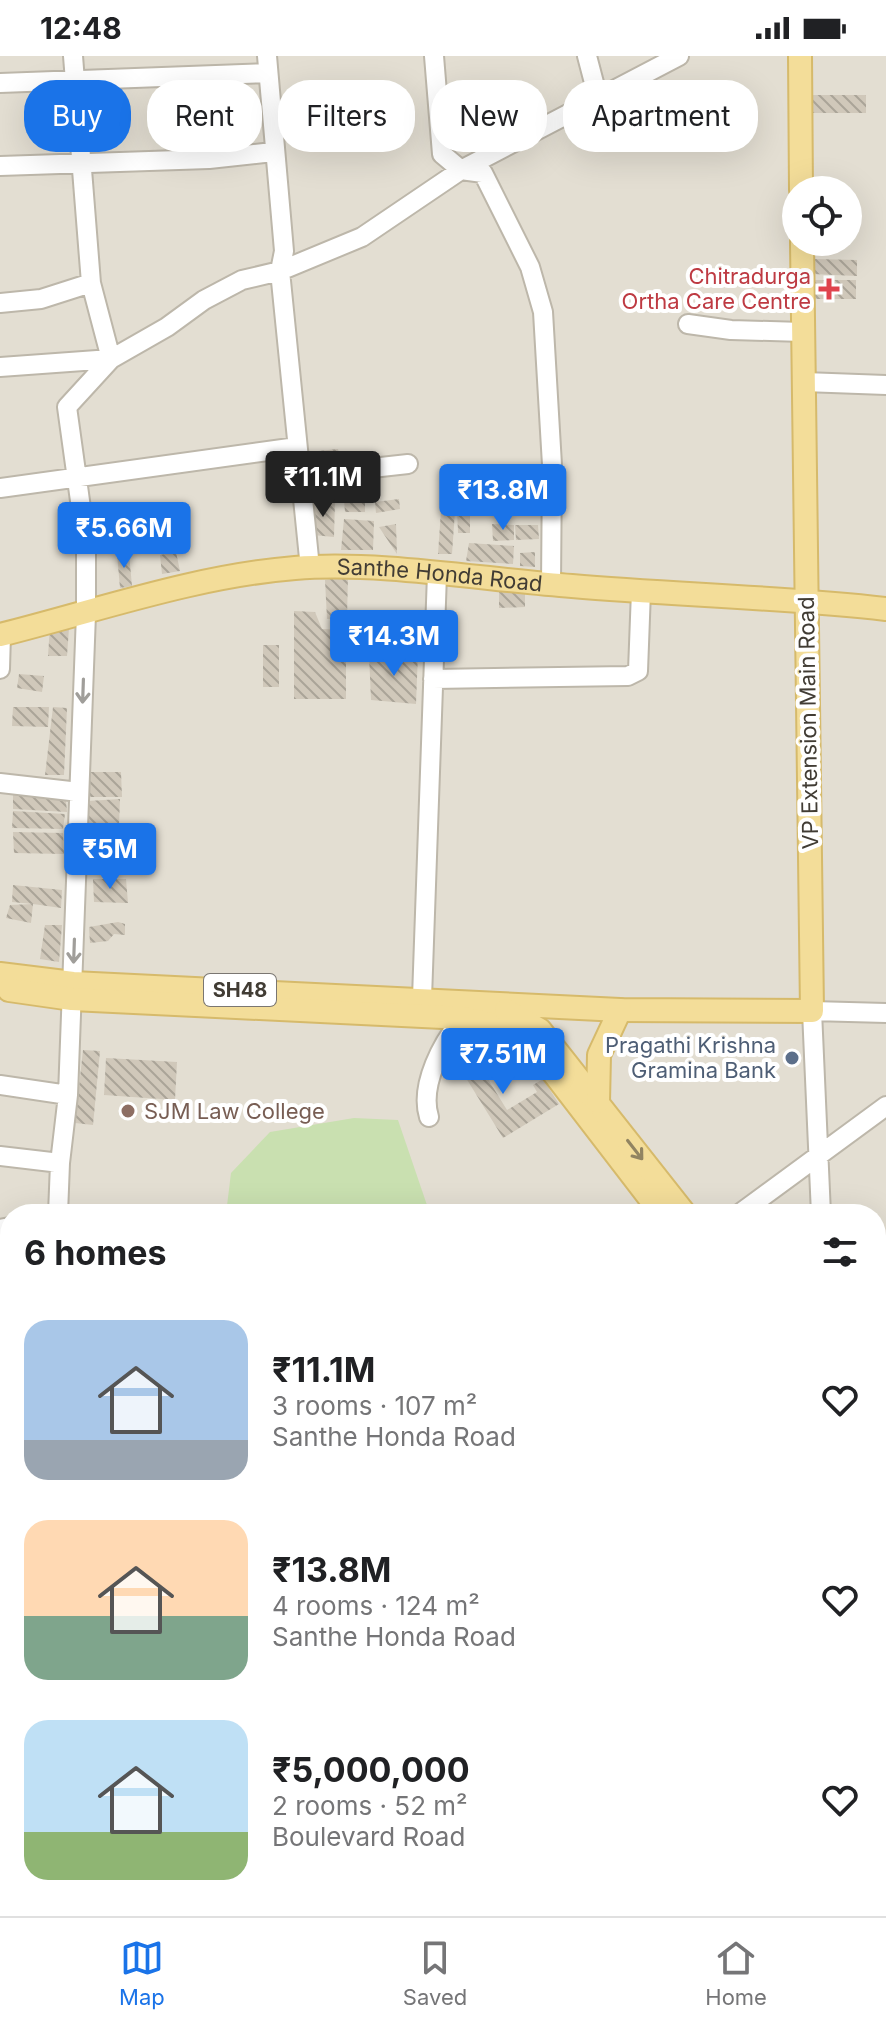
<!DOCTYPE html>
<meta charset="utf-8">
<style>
:root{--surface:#fff;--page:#f6f6f6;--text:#202124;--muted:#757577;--line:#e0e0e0;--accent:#1a73e8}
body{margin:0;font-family:Inter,sans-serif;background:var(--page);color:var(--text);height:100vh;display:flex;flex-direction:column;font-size:30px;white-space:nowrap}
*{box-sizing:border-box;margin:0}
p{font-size:26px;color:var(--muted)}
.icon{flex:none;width:44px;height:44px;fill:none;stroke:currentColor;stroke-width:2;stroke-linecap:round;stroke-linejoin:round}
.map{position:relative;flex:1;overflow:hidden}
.sheet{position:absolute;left:0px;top:1148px;width:886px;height:712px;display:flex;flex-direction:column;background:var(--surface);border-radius:32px 32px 0 0;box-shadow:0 8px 32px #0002}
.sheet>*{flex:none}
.hud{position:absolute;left:24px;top:24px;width:838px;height:72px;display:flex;gap:16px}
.tools{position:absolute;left:782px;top:120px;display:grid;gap:16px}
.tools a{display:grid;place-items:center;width:80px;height:80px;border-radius:50%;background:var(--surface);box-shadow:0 8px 32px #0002;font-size:40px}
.price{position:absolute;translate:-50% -68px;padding:0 18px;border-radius:8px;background:var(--accent);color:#fff;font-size:26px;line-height:52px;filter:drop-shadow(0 2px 4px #0008)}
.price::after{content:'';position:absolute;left:50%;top:48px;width:24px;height:18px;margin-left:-12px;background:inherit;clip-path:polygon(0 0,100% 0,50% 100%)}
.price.selected{background:#222;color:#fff}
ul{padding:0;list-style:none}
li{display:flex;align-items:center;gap:24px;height:200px;padding:0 24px}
li span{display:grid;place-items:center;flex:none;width:224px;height:160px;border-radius:24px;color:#555}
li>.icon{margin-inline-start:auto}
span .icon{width:96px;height:96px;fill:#fffc;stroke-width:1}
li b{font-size:34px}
h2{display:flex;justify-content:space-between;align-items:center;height:96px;padding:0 24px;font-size:34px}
.chip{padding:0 28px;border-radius:32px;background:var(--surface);box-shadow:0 8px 32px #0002;font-size:28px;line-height:72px}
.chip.selected{background:var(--accent);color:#fff}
.status{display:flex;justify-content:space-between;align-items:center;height:56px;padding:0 40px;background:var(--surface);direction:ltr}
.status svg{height:22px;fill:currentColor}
.tab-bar{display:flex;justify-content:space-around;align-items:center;height:112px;border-top:2px solid var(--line);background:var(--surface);font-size:22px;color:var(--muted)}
.tab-bar a{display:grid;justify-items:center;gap:4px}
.tab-bar .selected{color:var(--accent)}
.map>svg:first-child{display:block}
</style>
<div class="status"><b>12:48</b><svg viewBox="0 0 49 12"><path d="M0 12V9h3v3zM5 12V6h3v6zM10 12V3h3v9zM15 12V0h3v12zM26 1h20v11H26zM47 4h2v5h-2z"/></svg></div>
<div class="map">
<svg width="886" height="1860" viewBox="0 0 886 1860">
<defs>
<pattern id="building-back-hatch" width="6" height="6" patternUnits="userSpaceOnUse" patternTransform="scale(2)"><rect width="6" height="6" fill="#d0c8ba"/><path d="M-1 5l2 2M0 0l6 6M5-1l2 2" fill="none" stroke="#aaa498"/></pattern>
</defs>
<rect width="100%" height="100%" fill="#f0ece3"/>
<path fill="#e3ded2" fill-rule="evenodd" d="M0,0H886V1860H0ZM796,134H848V186H796ZM10,1158H876V1850H10Z"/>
<path fill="#c9e0b0" d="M354,1062L398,1064L430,1158H226L231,1117L270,1076Z"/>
<path fill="url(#building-back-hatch)" d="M813,39H866V57H813Z
M813,203L857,204V220L812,218Z
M813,224H856V243H813Z
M338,393L341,404L320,406L318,395Z
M357,416L358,439L315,442L313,428L317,418Z
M365,440V456H345L344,444Z
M399,443L400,453L376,457L375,446Z
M335,445L334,481L313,479L310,448Z
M457,452L470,453V477H458Z
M441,454L455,455L452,498H438Z
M344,463L374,465L373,494H341Z
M396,468L397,498L379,471Z
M492,468L514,469V484L493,485Z
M515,469H538L539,483L516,484Z
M469,487L514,490L513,508L466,505Z
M176,496L180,515L162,518L160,499Z
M535,496V511L520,510V497Z
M129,497L132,530L120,532L117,498Z
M348,520L347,562L327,563L325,524Z
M525,534V551L499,552V535Z
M294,555L315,556L322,573L346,574V643H294Z
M50,570L69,572L67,600H48Z
M263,589H279V631H263Z
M418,597L416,648L371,644L369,599Z
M19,618L44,620L42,636L17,632Z
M13,651H49L48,671L12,670Z
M53,651L67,652L64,719H45Z
M89,716H121L122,741H89Z
M13,728L65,733L67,756L13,753Z
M120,743L119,770L88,769V745Z
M13,755L65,758L63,773L12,772Z
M122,774L123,794L85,797L87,776Z
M13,776L63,777L64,798L14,797Z
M93,823H126L128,847L94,846Z
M13,829L62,834L61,852L33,848L31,867L6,862L10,849L33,848L12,846Z
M118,866L125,868V879L114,878L108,885L90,887L89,871Z
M45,869H62L59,906L40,903Z
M465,986L507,1054L537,1036L533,1029L543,1023L559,1048L503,1082L450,996Z
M83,994L100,995L93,1069L75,1067Z
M106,1002L177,1006L175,1044L104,1039Z"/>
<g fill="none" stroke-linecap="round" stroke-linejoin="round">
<defs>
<path id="minor" d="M267,0L284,195L280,215L310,512
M434,0L442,98L461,114L483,117L530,211L543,256L552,409L551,529
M587,0L598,42
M0,27L268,17
M0,110L209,103L273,96
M0,247L41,243L91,227
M688,268L731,274L803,276
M0,311L111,303L91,227L73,0
M804,326L886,329
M300,420L408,408
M0,432L297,391
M0,613L1,578
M433,623L628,620L638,615L641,535
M0,727L79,736
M422,942L437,518
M0,1029L68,1039
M429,1061C419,1029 443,985 463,962
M0,1100L60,1107
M58,1158L60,1107L68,1039L86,558V488L67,351L111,303L167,271L204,244L242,224L280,215L362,181L461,114L679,0
M739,1158L886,1050
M821,1158L812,955L886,957
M0,1173L10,1171
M0,1293L10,1299
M876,1313L886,1314
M0,1469L10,1468
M0,1642L10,1641
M0,1763L10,1760
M876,1788L886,1786
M44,1850L47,1860
M200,1850L205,1860
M557,1850H582
M630,1850L636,1860
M800,1850L802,1860
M425,1860L484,1850
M526,1860V1850"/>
<g id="major">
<path d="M800,0L801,134"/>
<path id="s1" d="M0,579C96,555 195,520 295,512C380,505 486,524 572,530C677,539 782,541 886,553"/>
<path d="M0,918L73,927L620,954L812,955L802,186"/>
<path d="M9,934L72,943L463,962L505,971L521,979L536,994L662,1158"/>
<path d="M506,954L540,974L685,1158"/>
<path d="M598,1046L599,999L620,954"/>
<path d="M876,1390L886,1402"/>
<path d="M876,1414L886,1425"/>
</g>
</defs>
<use href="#minor" stroke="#bdb7aa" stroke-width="22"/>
<use href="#major" stroke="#d6ba6b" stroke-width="26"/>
<use href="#minor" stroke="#fff" stroke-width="18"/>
<use href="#major" stroke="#f3dd99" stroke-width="22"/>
</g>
<defs><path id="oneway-shaft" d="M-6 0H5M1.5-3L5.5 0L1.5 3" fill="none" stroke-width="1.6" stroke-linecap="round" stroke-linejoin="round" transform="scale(2)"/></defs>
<g stroke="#a09e9a">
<use href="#oneway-shaft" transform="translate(83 635) rotate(92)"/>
<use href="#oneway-shaft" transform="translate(74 895) rotate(92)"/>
</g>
<use stroke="#918461" href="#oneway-shaft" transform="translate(635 1094) rotate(52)"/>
<path fill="#e0444e" stroke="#fff" stroke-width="3" d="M825 221h8v8h8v8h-8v8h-8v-8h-8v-8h8z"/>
<circle fill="#5c6f8a" stroke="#fff" stroke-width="3" cx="792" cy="1002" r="8"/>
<circle fill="#8d6e63" stroke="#fff" stroke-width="3" cx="128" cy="1055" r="8"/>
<g text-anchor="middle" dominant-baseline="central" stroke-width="8" stroke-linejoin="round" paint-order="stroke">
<rect fill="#fff" stroke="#7a7671" stroke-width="2" x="204" y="918" width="72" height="32" rx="6"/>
<g font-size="20" font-weight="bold" fill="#413c34">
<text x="240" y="934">SH48</text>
</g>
<g font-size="22" fill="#be3a42" stroke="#fff" text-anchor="end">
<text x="811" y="220">Chitradurga<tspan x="811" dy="25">Ortha Care Centre</tspan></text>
</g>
<g font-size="22" fill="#413c34" stroke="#fff">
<text stroke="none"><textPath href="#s1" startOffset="448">Santhe Honda Road</textPath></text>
<text transform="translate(808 667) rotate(-91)">VP Extension Main Road</text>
</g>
<g font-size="22" fill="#4e5e75" stroke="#fff" text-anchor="end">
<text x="776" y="989">Pragathi Krishna<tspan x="776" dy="25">Gramina Bank</tspan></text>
</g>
<g font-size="22" fill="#785e54" stroke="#fff" text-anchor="start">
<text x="144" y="1055">SJM Law College</text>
</g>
</g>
</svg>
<div class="tools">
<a><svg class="icon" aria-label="locate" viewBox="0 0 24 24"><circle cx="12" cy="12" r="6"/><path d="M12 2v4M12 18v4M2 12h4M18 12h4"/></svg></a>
</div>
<b class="price selected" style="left:323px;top:463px">₹11.1M</b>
<b class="price" style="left:503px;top:476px">₹13.8M</b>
<b class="price" style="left:124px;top:514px">₹5.66M</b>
<b class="price" style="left:394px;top:622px">₹14.3M</b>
<b class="price" style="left:110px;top:835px">₹5M</b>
<b class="price" style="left:503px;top:1040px">₹7.51M</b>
<div class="hud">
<a class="chip selected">Buy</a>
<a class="chip">Rent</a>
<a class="chip">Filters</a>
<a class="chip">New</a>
<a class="chip">Apartment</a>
</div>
<section class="sheet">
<h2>6 homes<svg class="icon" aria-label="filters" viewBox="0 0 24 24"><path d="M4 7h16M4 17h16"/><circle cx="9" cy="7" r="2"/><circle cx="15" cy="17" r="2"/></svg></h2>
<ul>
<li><span style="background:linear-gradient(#a9c7e8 75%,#9aa5b1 0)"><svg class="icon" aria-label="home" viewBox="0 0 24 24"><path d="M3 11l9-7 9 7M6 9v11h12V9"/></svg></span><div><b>₹11.1M</b><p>3 rooms · 107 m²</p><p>Santhe Honda Road</p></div><svg class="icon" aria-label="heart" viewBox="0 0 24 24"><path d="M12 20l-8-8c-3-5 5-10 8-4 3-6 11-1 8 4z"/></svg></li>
<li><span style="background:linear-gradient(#ffd9b3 60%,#7fa58c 0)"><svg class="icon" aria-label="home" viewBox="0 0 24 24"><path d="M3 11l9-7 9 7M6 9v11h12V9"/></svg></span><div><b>₹13.8M</b><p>4 rooms · 124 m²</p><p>Santhe Honda Road</p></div><svg class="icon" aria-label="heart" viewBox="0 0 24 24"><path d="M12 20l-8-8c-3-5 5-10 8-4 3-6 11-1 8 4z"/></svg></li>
<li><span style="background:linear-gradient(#bfe0f5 70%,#8fb573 0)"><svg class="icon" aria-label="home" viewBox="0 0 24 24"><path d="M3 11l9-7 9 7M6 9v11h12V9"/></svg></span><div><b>₹5,000,000</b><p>2 rooms · 52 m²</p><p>Boulevard Road</p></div><svg class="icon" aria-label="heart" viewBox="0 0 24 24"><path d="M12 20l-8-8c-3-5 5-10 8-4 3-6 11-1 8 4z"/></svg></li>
</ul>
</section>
</div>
<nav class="tab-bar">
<a class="selected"><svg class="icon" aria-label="map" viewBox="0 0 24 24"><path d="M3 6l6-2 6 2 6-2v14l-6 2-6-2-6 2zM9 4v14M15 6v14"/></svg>Map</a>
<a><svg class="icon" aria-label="saved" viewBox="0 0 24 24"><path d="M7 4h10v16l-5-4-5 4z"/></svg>Saved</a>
<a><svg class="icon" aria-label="home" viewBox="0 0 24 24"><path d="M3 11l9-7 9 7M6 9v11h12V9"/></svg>Home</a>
</nav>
